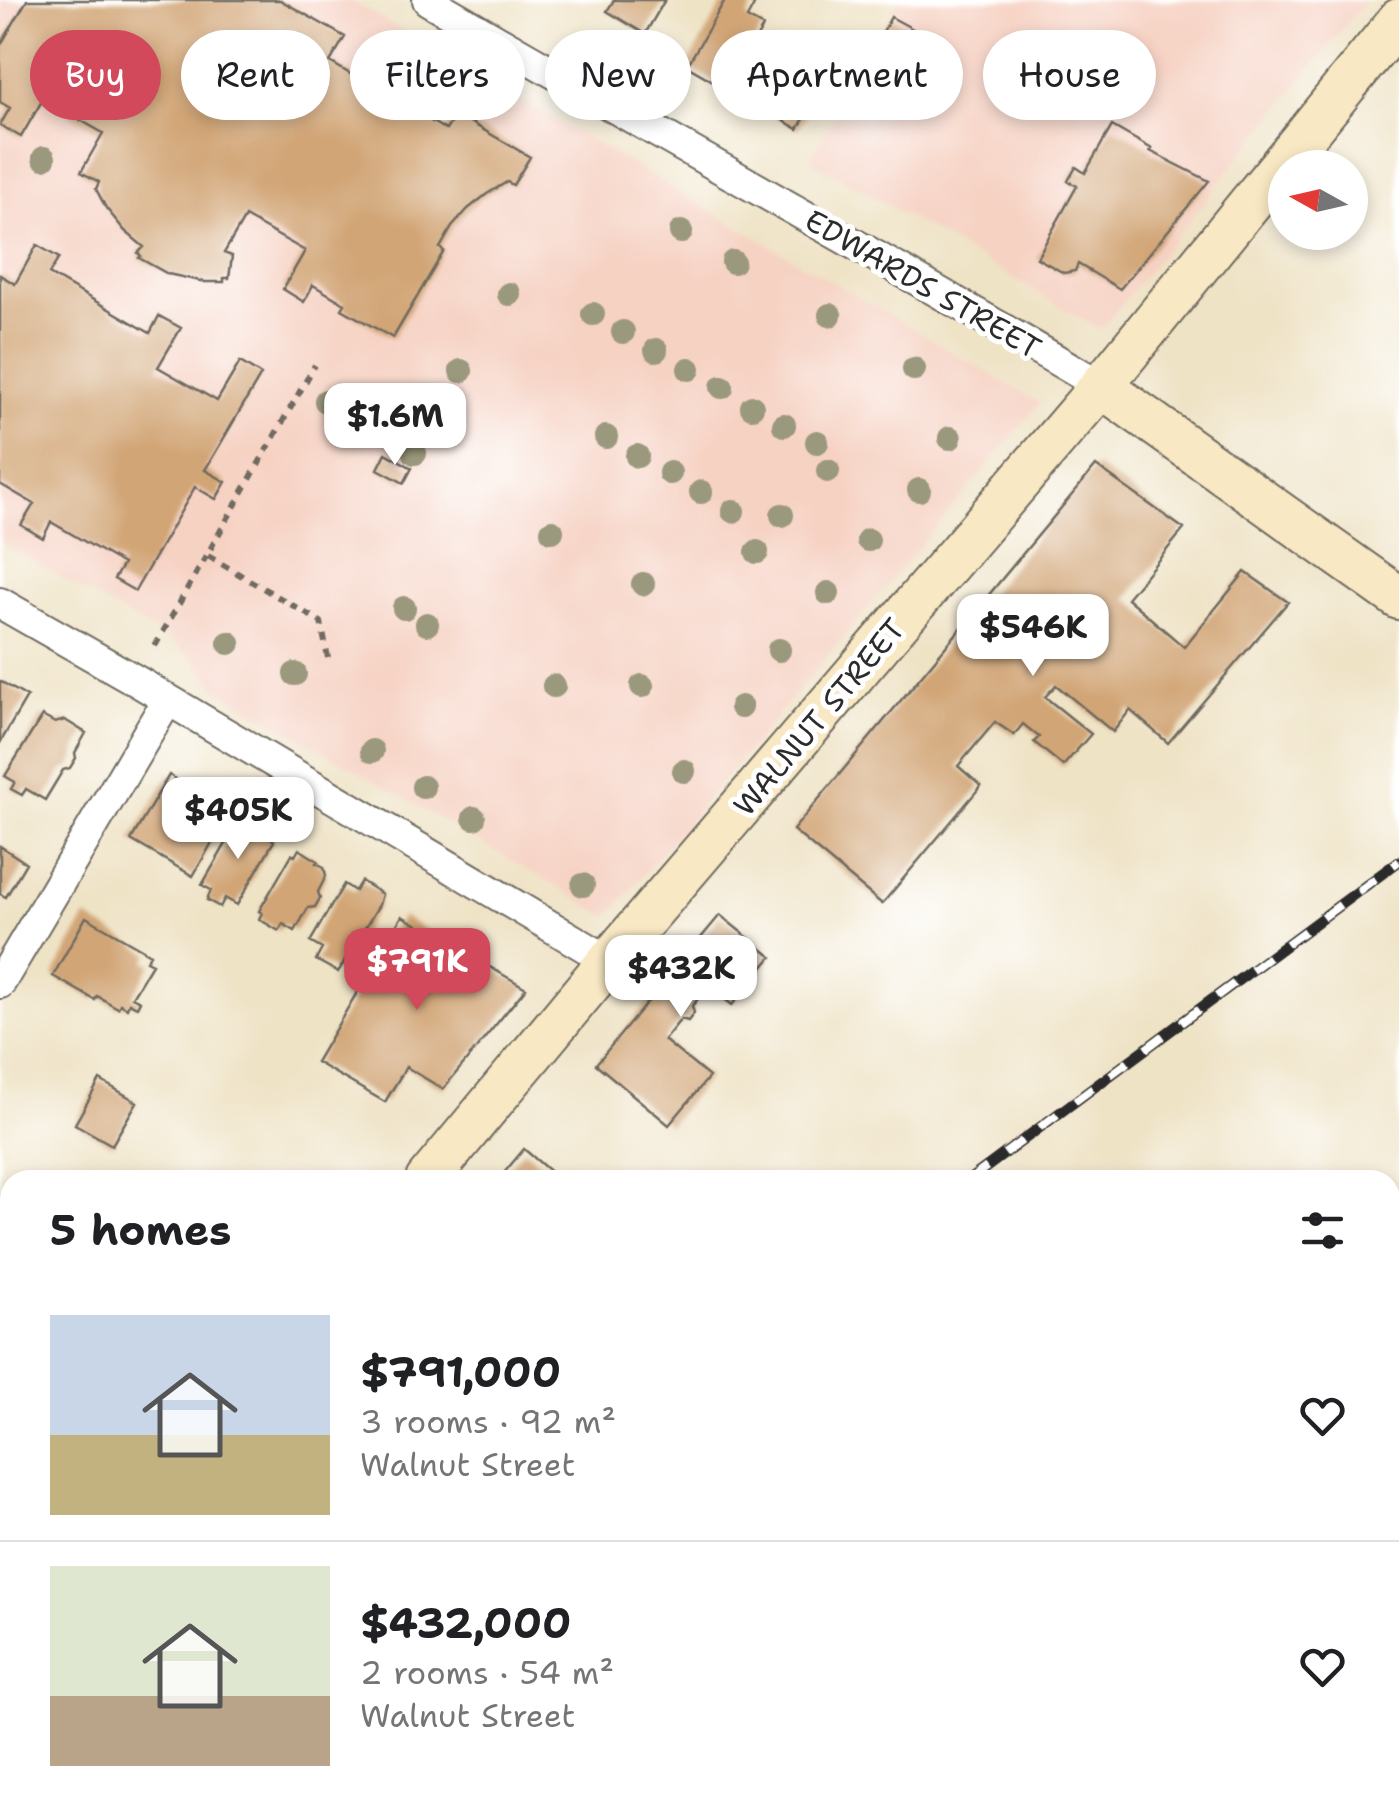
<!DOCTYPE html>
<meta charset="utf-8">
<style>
:root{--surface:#fff;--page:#f6f6f6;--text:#202124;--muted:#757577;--line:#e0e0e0;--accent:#d1495b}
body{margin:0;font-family:"Shantell Sans",sans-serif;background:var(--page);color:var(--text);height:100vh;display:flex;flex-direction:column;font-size:38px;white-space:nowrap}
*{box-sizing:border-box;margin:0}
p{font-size:32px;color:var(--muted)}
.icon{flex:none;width:55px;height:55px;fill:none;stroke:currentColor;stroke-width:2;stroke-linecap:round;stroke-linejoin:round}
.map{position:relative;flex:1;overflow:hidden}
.drawer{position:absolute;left:0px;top:1170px;width:1400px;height:640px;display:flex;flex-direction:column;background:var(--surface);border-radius:30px 30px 0 0;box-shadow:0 5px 15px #0003}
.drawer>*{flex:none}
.hud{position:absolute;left:30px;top:30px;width:1340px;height:90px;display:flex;gap:20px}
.needle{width:65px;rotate:278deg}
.controls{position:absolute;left:1268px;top:150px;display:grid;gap:20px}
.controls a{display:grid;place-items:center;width:100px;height:100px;border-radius:50%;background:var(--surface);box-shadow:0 5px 15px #0003;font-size:50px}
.price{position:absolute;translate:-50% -85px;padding:0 22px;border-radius:20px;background:#fff;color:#222;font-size:32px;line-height:65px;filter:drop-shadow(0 2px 5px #0008)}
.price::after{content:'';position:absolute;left:50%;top:60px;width:30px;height:22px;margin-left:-15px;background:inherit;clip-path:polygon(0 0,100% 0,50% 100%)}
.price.current{background:var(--accent);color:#fff}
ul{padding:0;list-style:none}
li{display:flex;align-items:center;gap:30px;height:250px;padding:0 50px}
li+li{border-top:2px solid var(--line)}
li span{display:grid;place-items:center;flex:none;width:280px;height:200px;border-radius:0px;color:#555}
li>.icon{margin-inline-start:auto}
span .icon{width:120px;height:120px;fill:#fffc;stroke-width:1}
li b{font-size:42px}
h2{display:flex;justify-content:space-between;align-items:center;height:120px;padding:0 50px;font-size:42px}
.chip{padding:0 35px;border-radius:45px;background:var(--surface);box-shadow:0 5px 15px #0003;font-size:35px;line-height:90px}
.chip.current{background:var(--accent);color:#fff}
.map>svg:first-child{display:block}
</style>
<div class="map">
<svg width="1399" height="1810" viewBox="0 0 1399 1810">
<rect width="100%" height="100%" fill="#fff"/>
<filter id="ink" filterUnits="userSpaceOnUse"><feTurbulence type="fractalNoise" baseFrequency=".01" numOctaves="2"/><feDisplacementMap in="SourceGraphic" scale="20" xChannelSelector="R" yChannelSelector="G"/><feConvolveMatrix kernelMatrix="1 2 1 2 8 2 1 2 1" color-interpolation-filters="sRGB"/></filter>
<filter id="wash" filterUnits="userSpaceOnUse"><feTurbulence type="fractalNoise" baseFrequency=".0048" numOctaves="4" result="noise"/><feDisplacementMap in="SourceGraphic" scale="40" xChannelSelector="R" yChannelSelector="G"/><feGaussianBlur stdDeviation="2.25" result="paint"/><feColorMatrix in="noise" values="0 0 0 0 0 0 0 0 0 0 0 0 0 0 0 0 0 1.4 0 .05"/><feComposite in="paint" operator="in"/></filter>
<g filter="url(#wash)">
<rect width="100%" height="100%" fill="#efe3c6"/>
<path fill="#f6d2c3" d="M0,0H350L1040,403L608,917L218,690L193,659L172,642L0,542Z
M899,0H1366L1101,330L810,160Z"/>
<path fill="#bed276" stroke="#747e50" stroke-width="2.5" d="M1399,1672V1810H850L854,1800H1390V1675Z"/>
<g id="blocks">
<path fill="#d1a576" d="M27,0H280L345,37L330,62L398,102L396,107L410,115L412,110L446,130L456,114L530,157L513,185L507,182L487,194L468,209L452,227L440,248L444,251L393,338L342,309L345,304L313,285L304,302L283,289L305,251L245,217L224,253L232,256L229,278H224V282H205L168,274L139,258L141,256L138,253L144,247L125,231L106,208L96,189L99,182L81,172L103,133L43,99L21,137L0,125L10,108L0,102V46Z
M614,0H665L645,34L607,11Z
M725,0H745L754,5L747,18L763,27L727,89L687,66Z
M891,17L924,35L889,99L856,81Z
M817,43L841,56L798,129L758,106L794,45L810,54Z
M1112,126L1152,149L1150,151L1209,181L1120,289L1078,264L1075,271L1064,273L1037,258L1077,186L1068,181L1076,167L1085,173Z
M37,245L59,258L49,274L150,333L159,316L181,328L158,367L217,401L240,362L261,375L205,470L226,482L216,499L195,487L135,591L114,579L123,564L51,522L43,538L21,525L34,504L0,484V275L15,284Z
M386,453L412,468L404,483L378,469Z
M1096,466L1184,529L1127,598L1184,647L1245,572L1288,602L1168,743L1130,710L1113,732L1056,685L1045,697L1091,734L1063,766L1034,742L1039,737L1023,724L1014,735L995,722L958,766L981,786L882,904L793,830Z
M0,681L27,697L0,743Z
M42,716L55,723L65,720L86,733L75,753L76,758L70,768L63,770L45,800L26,789L22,795L11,789L15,782L5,776Z
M169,775L230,811L193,876L131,840Z
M245,816L275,833L272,839L274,841L237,905L225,898L220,907L207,900L211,890L202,885L239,821L242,822Z
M0,846L26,863L6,897L0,894Z
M299,849L318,861L316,863L324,867L326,876L318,892L320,898L315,907L308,908L295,931L283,924L279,931L259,919L262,913L259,911L292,854L295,856Z
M361,881L382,894L379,905L338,972L316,960L322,949L310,942L344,884L355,891Z
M720,915L772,957L732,1005L709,986L692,1006L694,1013L688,1021L681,1019L664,1040L709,1077L669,1125L596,1064Z
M402,916L526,988L443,1089L406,1067L385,1102L316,1062Z
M86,917L150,954L146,961L152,964L132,997L140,1001L137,1007L129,1003L127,1008L120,1004L118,1008L97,996L95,1000L53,976Z
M100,1080L137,1102L112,1145L75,1124Z
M524,1149L560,1180H498Z
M17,1800H75L88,1810H8Z"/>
</g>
</g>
<g filter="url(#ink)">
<use href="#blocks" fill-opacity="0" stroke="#706b61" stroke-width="2.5"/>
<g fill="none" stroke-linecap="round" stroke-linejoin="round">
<defs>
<path id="street" d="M428,0C651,131 878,255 1101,386
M0,603L135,680L609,961
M0,983L167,701"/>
<path id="secondary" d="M1101,386L1399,598
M427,1180L609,961L1101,386L1399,20
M1390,1387L1399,1384
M0,1690L10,1678
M793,1810L797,1800"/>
</defs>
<use href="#street" stroke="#706b61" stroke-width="34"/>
<use href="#secondary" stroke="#706b61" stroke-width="46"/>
<path stroke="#706b61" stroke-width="6" stroke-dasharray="8 8" stroke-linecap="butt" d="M208,556L321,622L328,658
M155,646L315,365
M1390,1736L1399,1732
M1064,1800L1094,1810
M885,1810L891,1800
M1337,1810L1339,1800"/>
<use href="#street" stroke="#fff" stroke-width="30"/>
<use href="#secondary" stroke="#f8e8c3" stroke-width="42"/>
<defs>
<path id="rail" d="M969,1180L1399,861
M173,1810L183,1800"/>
</defs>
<use href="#rail" stroke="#2b2b2b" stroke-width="11"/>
<use href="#rail" stroke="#fff" stroke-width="8" stroke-dasharray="22" stroke-linecap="butt"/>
</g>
<g fill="#9b997d">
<circle cx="44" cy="158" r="12"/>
<circle cx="681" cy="232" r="12"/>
<circle cx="733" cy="262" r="12"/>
<circle cx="509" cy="294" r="12"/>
<circle cx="593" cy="314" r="12"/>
<circle cx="830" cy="315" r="12"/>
<circle cx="623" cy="332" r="12"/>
<circle cx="656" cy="350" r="12"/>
<circle cx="689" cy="369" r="12"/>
<circle cx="914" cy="369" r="12"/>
<circle cx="461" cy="371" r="12"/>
<circle cx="722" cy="387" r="12"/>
<circle cx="326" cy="401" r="12"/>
<circle cx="438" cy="405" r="12"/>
<circle cx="752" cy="407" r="12"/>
<circle cx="784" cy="425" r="12"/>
<circle cx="371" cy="426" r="12"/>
<circle cx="606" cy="437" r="12"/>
<circle cx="950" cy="438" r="12"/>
<circle cx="817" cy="442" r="12"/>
<circle cx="415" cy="453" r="12"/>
<circle cx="637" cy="456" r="12"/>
<circle cx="828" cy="471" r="12"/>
<circle cx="670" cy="473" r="12"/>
<circle cx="919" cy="490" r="12"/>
<circle cx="701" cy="492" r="12"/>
<circle cx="733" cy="511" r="12"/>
<circle cx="782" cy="515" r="12"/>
<circle cx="552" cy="531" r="12"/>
<circle cx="868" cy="540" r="12"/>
<circle cx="757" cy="552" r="12"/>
<circle cx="643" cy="584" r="12"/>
<circle cx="828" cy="593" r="12"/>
<circle cx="404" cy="608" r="12"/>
<circle cx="427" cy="624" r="12"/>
<circle cx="229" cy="643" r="12"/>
<circle cx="779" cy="650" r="12"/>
<circle cx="295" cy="674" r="12"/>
<circle cx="554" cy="686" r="12"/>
<circle cx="642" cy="686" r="12"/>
<circle cx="741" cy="707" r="12"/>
<circle cx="372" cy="751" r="12"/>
<circle cx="684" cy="771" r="12"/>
<circle cx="423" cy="787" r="12"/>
<circle cx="474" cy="818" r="12"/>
<circle cx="583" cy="885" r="12"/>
</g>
</g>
<g text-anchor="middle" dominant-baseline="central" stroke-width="10" stroke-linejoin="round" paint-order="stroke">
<g font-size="30" fill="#2b2b2b" stroke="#fff">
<text transform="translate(923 284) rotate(30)">EDWARDS STREET</text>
<text transform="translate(819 717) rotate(-50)">WALNUT STREET</text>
</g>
</g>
</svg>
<div class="controls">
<a><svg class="needle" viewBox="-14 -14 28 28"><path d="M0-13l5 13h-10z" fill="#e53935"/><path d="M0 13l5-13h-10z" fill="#757577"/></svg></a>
</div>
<b class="price" style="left:395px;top:468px">$1.6M</b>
<b class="price" style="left:1033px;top:679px">$546K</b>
<b class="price" style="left:238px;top:862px">$405K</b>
<b class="price current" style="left:417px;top:1013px">$791K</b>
<b class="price" style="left:681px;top:1020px">$432K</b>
<div class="hud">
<a class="chip current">Buy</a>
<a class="chip">Rent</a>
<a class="chip">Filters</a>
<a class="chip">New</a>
<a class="chip">Apartment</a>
<a class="chip">House</a>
</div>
<section class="drawer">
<h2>5 homes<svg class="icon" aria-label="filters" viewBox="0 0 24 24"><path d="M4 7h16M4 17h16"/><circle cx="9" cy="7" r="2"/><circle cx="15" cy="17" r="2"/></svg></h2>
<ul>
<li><span style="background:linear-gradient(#c9d6e8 60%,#c2b280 0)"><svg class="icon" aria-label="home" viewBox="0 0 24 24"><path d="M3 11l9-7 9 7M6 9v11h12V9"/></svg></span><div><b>$791,000</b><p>3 rooms · 92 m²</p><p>Walnut Street</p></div><svg class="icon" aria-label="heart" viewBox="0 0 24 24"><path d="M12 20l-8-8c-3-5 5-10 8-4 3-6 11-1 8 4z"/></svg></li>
<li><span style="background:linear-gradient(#dfe7d0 65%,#b9a48a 0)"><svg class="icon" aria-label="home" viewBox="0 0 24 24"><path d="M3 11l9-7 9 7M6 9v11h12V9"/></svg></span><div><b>$432,000</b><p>2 rooms · 54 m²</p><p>Walnut Street</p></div><svg class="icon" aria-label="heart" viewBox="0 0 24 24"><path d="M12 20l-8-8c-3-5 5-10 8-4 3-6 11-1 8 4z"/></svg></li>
</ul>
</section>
</div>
